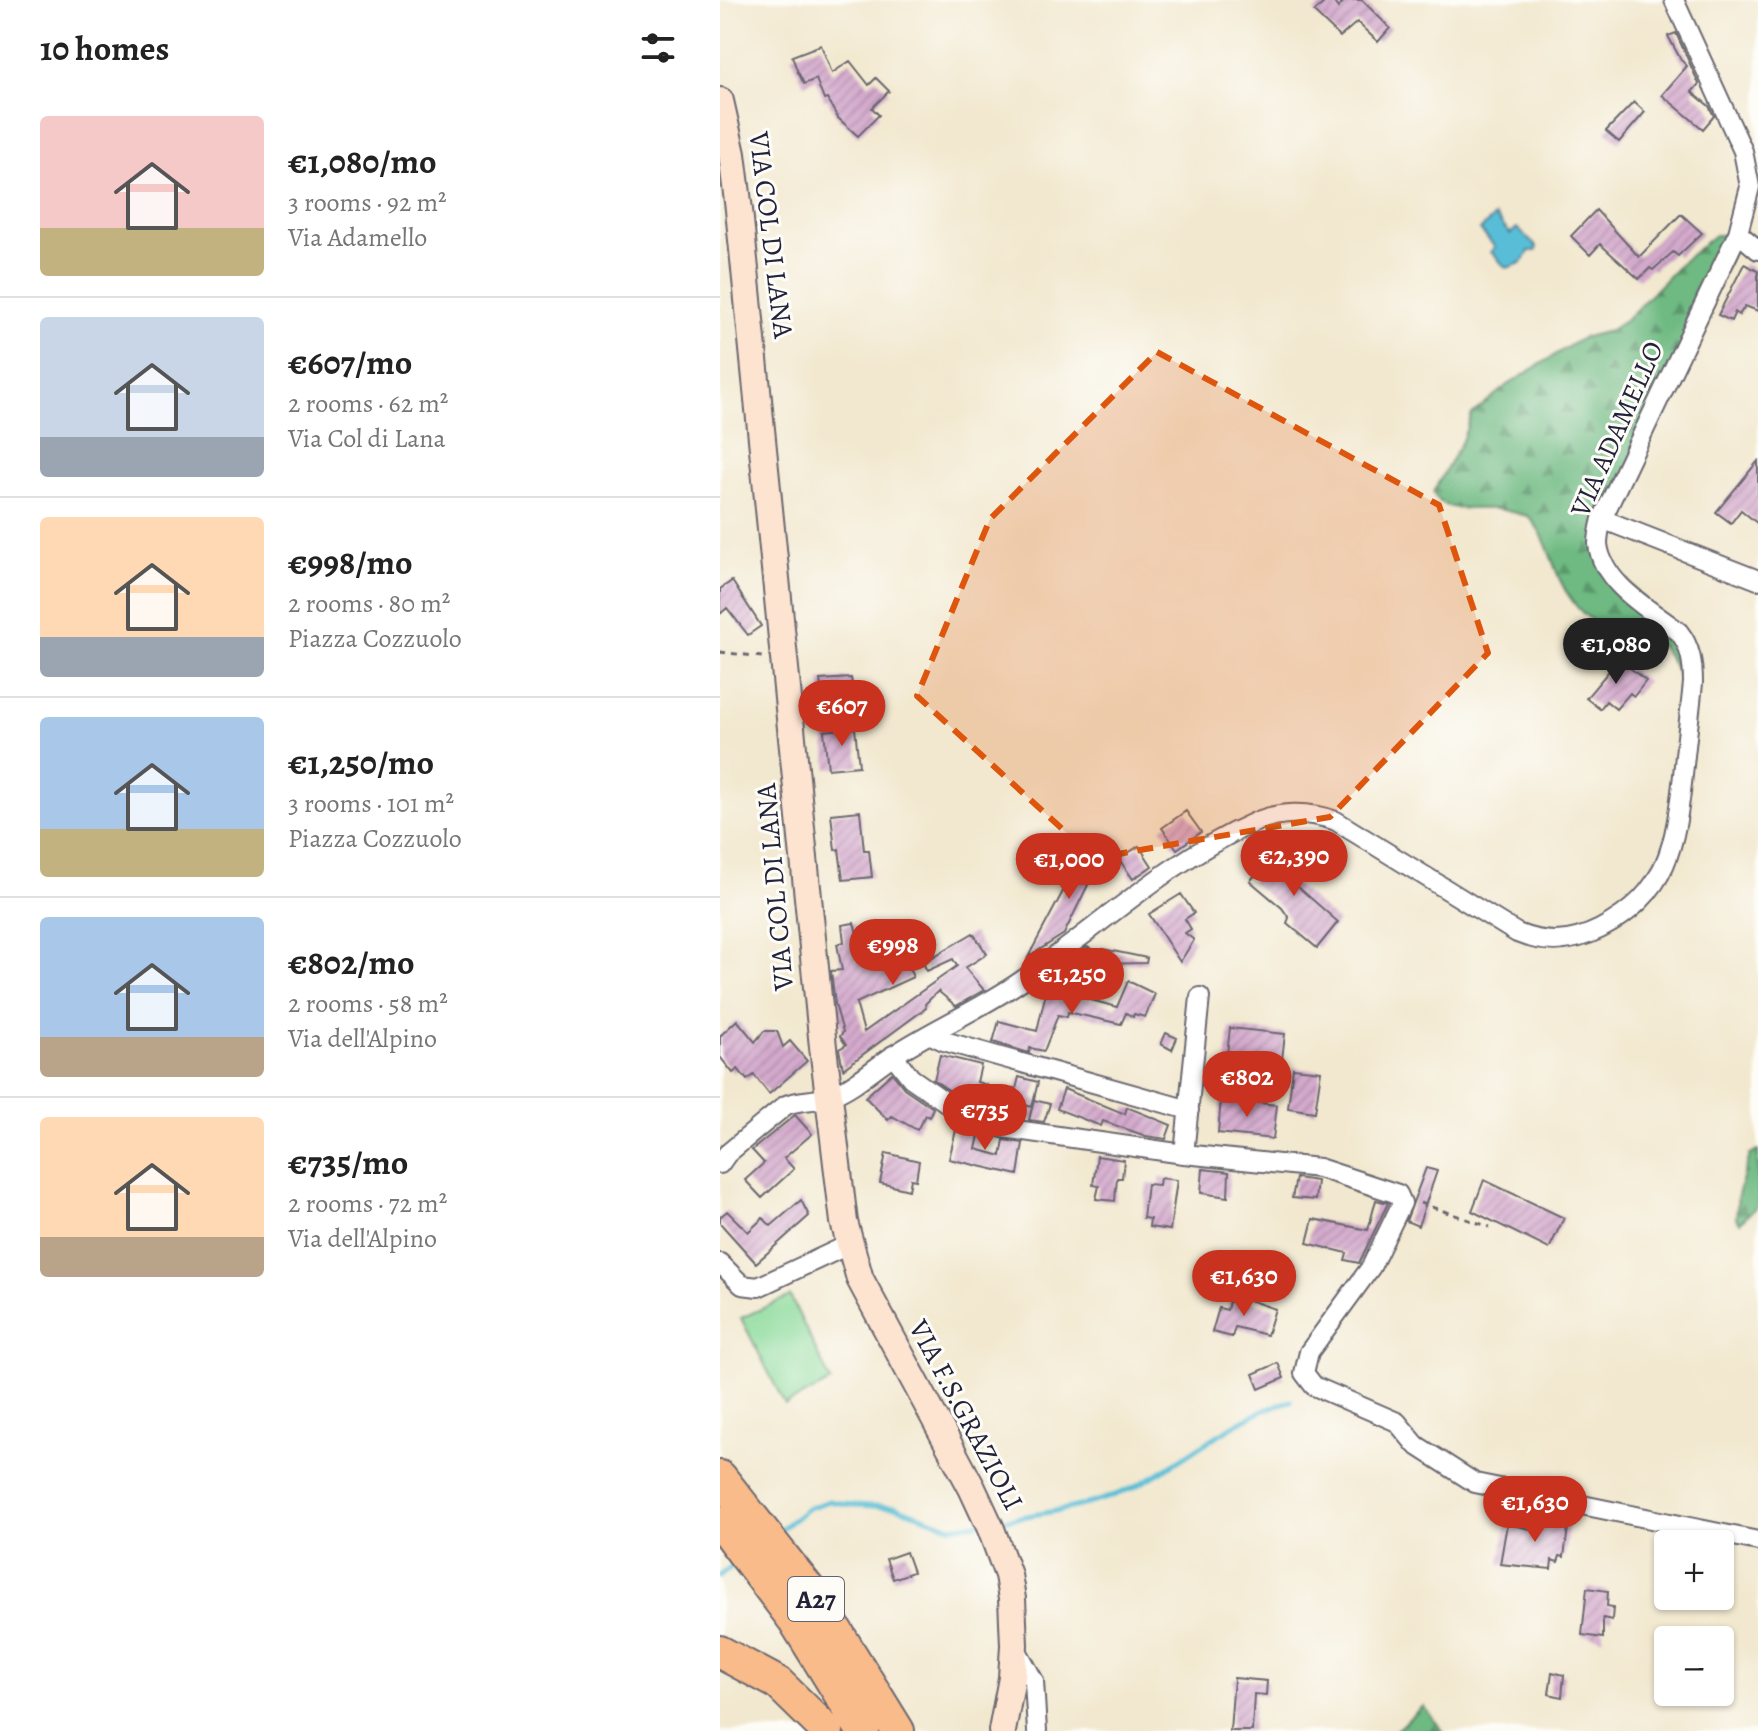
<!DOCTYPE html>
<meta charset="utf-8">
<style>
:root{--surface:#fff;--page:#f2f2f2;--text:#222;--muted:#767676;--line:#e0e0e0;--accent:#c8321e}
body{margin:0;font-family:Alegreya,serif;background:var(--page);color:var(--text);height:100vh;display:flex;flex-direction:column;font-size:30px;white-space:nowrap}
*{box-sizing:border-box;margin:0}
p{font-size:26px;color:var(--muted)}
.icon{flex:none;width:44px;height:44px;fill:none;stroke:currentColor;stroke-width:2;stroke-linecap:round;stroke-linejoin:round}
.map{position:relative;flex:1;overflow:hidden}
.sheet{display:flex;flex-direction:column;background:var(--surface);width:720px}
.sheet>*{flex:none}
.buttons{position:absolute;left:934px;top:1530px;display:grid;gap:16px}
.buttons a{display:grid;place-items:center;width:80px;height:80px;border-radius:8px;background:var(--surface);box-shadow:0 2px 6px #0004;font-size:40px}
.price{position:absolute;translate:-50% -68px;padding:0 18px;border-radius:28px;background:var(--accent);color:#fff;font-size:26px;line-height:52px;filter:drop-shadow(0 2px 4px #0008)}
.price::after{content:'';position:absolute;left:50%;top:48px;width:24px;height:18px;margin-left:-12px;background:inherit;clip-path:polygon(0 0,100% 0,50% 100%)}
.price.active{background:#222;color:#fff}
ul{padding:0;list-style:none}
li{display:flex;align-items:center;gap:24px;height:200px;padding:0 40px}
li+li{border-top:2px solid var(--line)}
li span{display:grid;place-items:center;flex:none;width:224px;height:160px;border-radius:8px;color:#555}
li>.icon{margin-inline-start:auto}
span .icon{width:96px;height:96px;fill:#fffc;stroke-width:1}
li b{font-size:34px}
h2{display:flex;justify-content:space-between;align-items:center;height:96px;padding:0 40px;font-size:34px}
main{display:flex;flex:1;min-height:0}
.map>svg:first-child{display:block}
</style>
<main>
<section class="sheet">
<h2>10 homes<svg class="icon" aria-label="filters" viewBox="0 0 24 24"><path d="M4 7h16M4 17h16"/><circle cx="9" cy="7" r="2"/><circle cx="15" cy="17" r="2"/></svg></h2>
<ul>
<li><span style="background:linear-gradient(#f6c9c9 70%,#c2b280 0)"><svg class="icon" aria-label="home" viewBox="0 0 24 24"><path d="M3 11l9-7 9 7M6 9v11h12V9"/></svg></span><div><b>€1,080/mo</b><p>3 rooms · 92 m²</p><p>Via Adamello</p></div></li>
<li><span style="background:linear-gradient(#c9d6e8 75%,#9aa5b1 0)"><svg class="icon" aria-label="home" viewBox="0 0 24 24"><path d="M3 11l9-7 9 7M6 9v11h12V9"/></svg></span><div><b>€607/mo</b><p>2 rooms · 62 m²</p><p>Via Col di Lana</p></div></li>
<li><span style="background:linear-gradient(#ffd9b3 75%,#9aa5b1 0)"><svg class="icon" aria-label="home" viewBox="0 0 24 24"><path d="M3 11l9-7 9 7M6 9v11h12V9"/></svg></span><div><b>€998/mo</b><p>2 rooms · 80 m²</p><p>Piazza Cozzuolo</p></div></li>
<li><span style="background:linear-gradient(#a9c7e8 70%,#c2b280 0)"><svg class="icon" aria-label="home" viewBox="0 0 24 24"><path d="M3 11l9-7 9 7M6 9v11h12V9"/></svg></span><div><b>€1,250/mo</b><p>3 rooms · 101 m²</p><p>Piazza Cozzuolo</p></div></li>
<li><span style="background:linear-gradient(#a9c7e8 75%,#b9a48a 0)"><svg class="icon" aria-label="home" viewBox="0 0 24 24"><path d="M3 11l9-7 9 7M6 9v11h12V9"/></svg></span><div><b>€802/mo</b><p>2 rooms · 58 m²</p><p>Via dell'Alpino</p></div></li>
<li><span style="background:linear-gradient(#ffd9b3 75%,#b9a48a 0)"><svg class="icon" aria-label="home" viewBox="0 0 24 24"><path d="M3 11l9-7 9 7M6 9v11h12V9"/></svg></span><div><b>€735/mo</b><p>2 rooms · 72 m²</p><p>Via dell'Alpino</p></div></li>
</ul>
</section>
<div class="map">
<svg width="1038" height="1731" viewBox="0 0 1038 1731">
<defs>
<pattern id="forest-firs" width="22" height="20" patternUnits="userSpaceOnUse" patternTransform="scale(2)"><rect width="22" height="20" fill="#6eba82"/><path d="M5 1l3.5 6h-7zM16 11l3.5 6h-7z" fill="#5a976c"/></pattern>
<pattern id="building-hatch" width="6" height="6" patternUnits="userSpaceOnUse" patternTransform="scale(2)"><rect width="6" height="6" fill="#d3a9cc"/><path d="M-1 1l2-2M0 6l6-6M5 7l2-2" fill="none" stroke="#b591b0"/></pattern>
</defs>
<rect width="100%" height="100%" fill="#fdfcf7"/>
<filter id="ink" filterUnits="userSpaceOnUse"><feTurbulence type="fractalNoise" baseFrequency=".0125" numOctaves="2"/><feDisplacementMap in="SourceGraphic" scale="16" xChannelSelector="R" yChannelSelector="G"/><feConvolveMatrix kernelMatrix="1 2 1 2 8 2 1 2 1" color-interpolation-filters="sRGB"/></filter>
<filter id="wash" filterUnits="userSpaceOnUse"><feTurbulence type="fractalNoise" baseFrequency=".006" numOctaves="4" result="noise"/><feDisplacementMap in="SourceGraphic" scale="32" xChannelSelector="R" yChannelSelector="G"/><feGaussianBlur stdDeviation="1.8" result="paint"/><feColorMatrix in="noise" values="0 0 0 0 0 0 0 0 0 0 0 0 0 0 0 0 0 1.4 0 .05"/><feComposite in="paint" operator="in"/></filter>
<g filter="url(#wash)">
<rect width="100%" height="100%" fill="#f2e8cf"/>
<path fill="#89da9a" stroke="#567e6a" stroke-width="2" d="M70,1296L111,1382L65,1405L21,1318Z"/>
<path fill="url(#forest-firs)" stroke="#486e5e" stroke-width="2" d="M995,235H1003L1017,242L925,436L879,552L956,632L973,682L962,680C952,667 948,648 932,640C898,623 877,637 851,599C832,574 831,539 808,516C798,514 787,510 776,509C757,507 721,515 713,492L741,443L752,414L786,386L862,338L889,331L906,320L964,260Z
M1038,1151V1205L1020,1222L1016,1218L1018,1195L1030,1155Z
M703,1706L723,1731H675Z"/>
<path fill="#58bdd6" stroke="#3d7088" stroke-width="2" d="M775,216L790,234L797,228L817,247L816,251H809C805,263 798,265 786,268L771,252L775,247L760,230Z"/>
<g fill="none" stroke-linecap="round" stroke-linejoin="round">
<path stroke="#58bdd6" stroke-width="5" d="M276,1521C322,1513 371,1508 414,1487C467,1460 514,1416 571,1401
M58,1531L88,1508L109,1501L132,1505L176,1507L232,1527L258,1523
M0,1576L18,1562"/>
</g>
<g id="blocks">
<path fill="url(#building-hatch)" d="M607,0H612L618,8L625,0H642L670,28L658,42L637,22L620,37L594,12Z
M956,33L979,84L972,92L989,106L994,116L983,129L942,95L967,66L961,60L948,36Z
M101,45L112,73L130,61L149,85L156,78L169,91L152,108L159,115L138,136L118,118L107,99L104,100L96,79L84,84L77,70L72,56Z
M914,102L925,112L899,142L886,131Z
M876,210L919,257L961,214L982,233L958,256L953,252L933,270L930,268L919,279L880,244L870,255L851,236Z
M1024,264L1038,271V311L1025,306L1019,315L1015,312L1011,321L998,315Z
M1038,461V524L1021,510L1011,523L996,512Z
M12,581L41,626L28,635L7,608L0,614V589Z
M899,659L926,681L914,696L910,693L896,709L886,701L880,709L866,698Z
M131,678L135,701L121,702L120,692L102,694L100,680Z
M135,728L139,766L108,769L104,731Z
M140,811L144,850H149L152,877L123,880L119,849L115,850L111,814Z
M466,811L481,832L457,849L442,828Z
M566,840L579,851L561,872L618,922L597,948L567,923L569,918L562,908L530,881Z
M419,846L432,866L413,879L399,859Z
M386,848L344,934L308,957L363,854L368,857Z
M461,894L474,913L465,919L471,929L465,933L474,940L460,962L429,914Z
M134,923L144,956L177,939L193,977L136,1003L144,1032L237,966L233,959L207,971L203,963L253,933L267,954L245,968L264,990L236,1006L218,991L205,1004L206,1008L123,1069L119,1049L126,1045L120,1036L123,1032L115,1004L111,971L122,970L117,944L124,942L122,925Z
M367,947L382,954L383,949L427,958L426,963L374,964L396,974L395,977L360,972L345,965Z
M408,981L435,994L425,1017L414,1014L413,1017L406,1013L401,1024L348,1012L347,1017L338,1015L324,1051L310,1048L309,1053L273,1042L279,1021L317,1031L326,992L340,995L341,992L397,1007Z
M17,1020L35,1042L44,1031H57L63,1047L70,1041L87,1061L49,1094L34,1075L27,1080L18,1069L13,1073L0,1057V1036Z
M510,1028L565,1034L561,1068L506,1062Z
M446,1033L457,1038L452,1050L441,1044Z
M220,1055L261,1065L257,1082L267,1085L263,1098L230,1091L214,1080Z
M573,1068L601,1071L595,1112L568,1108Z
M172,1073L184,1088L213,1108L209,1117L205,1115L197,1130L172,1116L168,1120L145,1097Z
M299,1077L318,1082L312,1107L291,1101L293,1088L296,1089Z
M344,1089L405,1114L407,1107L451,1125L446,1139L426,1136L383,1121L381,1126L337,1109Z
M501,1099L557,1105L553,1139L498,1133Z
M314,1100L330,1104L324,1122L309,1120Z
M75,1115L92,1134L64,1158L74,1169L42,1198L25,1180L44,1163L32,1150Z
M237,1126L260,1131L256,1149L281,1156L284,1140L303,1143L298,1175L229,1159Z
M166,1153L199,1161L196,1180L191,1179L189,1190L160,1183Z
M377,1156L404,1160L402,1178H397L395,1201L376,1199L379,1186L373,1185Z
M706,1168L717,1171L698,1226L686,1221Z
M483,1169L509,1172L508,1197L481,1193Z
M440,1178L457,1180L450,1230L429,1227L430,1219L423,1218L427,1184L439,1185Z
M576,1178L597,1181L595,1200L572,1198Z
M764,1180L844,1218L829,1249L752,1211Z
M81,1200L89,1216L36,1263L0,1223V1217L7,1211L28,1232L43,1218L51,1226Z
M656,1200L668,1203L639,1263L625,1260L627,1253L587,1243L593,1219L648,1230Z
M517,1296L555,1309L547,1335L515,1327L512,1337L492,1332L499,1308L507,1310L509,1301L515,1303Z
M558,1363L564,1378L539,1389L533,1374Z
M823,1516L849,1521L844,1557L840,1556L838,1562L832,1560L831,1569L780,1564L787,1524L820,1531Z
M186,1552L193,1572L173,1579L166,1559Z
M867,1588L888,1591L887,1606L893,1607L892,1620L883,1618V1638L862,1635Z
M832,1672L844,1675L842,1697L829,1694Z
M514,1678L547,1681L546,1695L534,1694L532,1731H510Z"/>
</g>
</g>
<g filter="url(#ink)">
<use href="#blocks" fill-opacity="0" stroke="#6b676f" stroke-width="2"/>
<g fill="none" stroke-linecap="round" stroke-linejoin="round">
<defs>
<path id="minor" d="M1018,233L1038,250
M882,519L1038,580
M209,1034L224,1041L469,1110
M173,1055L191,1078L230,1105L283,1128L464,1154L599,1168L678,1194L682,1203L651,1267L589,1352L584,1373L594,1386L677,1422L696,1445L755,1483L1038,1541
M464,1154L480,997
M0,1164L7,1154L66,1105C81,1099 98,1102 113,1095C135,1086 154,1068 174,1055C215,1028 261,1009 301,981C377,929 447,861 533,823C559,811 589,811 616,821L797,933C826,945 852,943 880,929C949,893 955,845 963,775C966,744 970,713 973,683C973,664 971,647 959,632C931,610 882,584 878,544C878,536 880,527 882,519L1018,233L1030,187L1023,151L954,0
M0,1263L22,1285L38,1287L128,1245
M294,1645L314,1681L317,1731"/>
<path id="secondary" d="M0,101L12,154L19,210L103,1047L124,1222L140,1279L252,1488L271,1529L288,1575L292,1599L294,1645L292,1678L282,1731"/>
<path id="motorway" d="M0,1477L97,1600L178,1731
M0,1522L75,1621L143,1731
M0,1652L58,1683L107,1731"/>
</defs>
<use href="#minor" stroke="#6b676f" stroke-width="22"/>
<use href="#secondary" stroke="#6b676f" stroke-width="30"/>
<use href="#motorway" stroke="#6b676f" stroke-width="36"/>
<path stroke="#6b676f" stroke-width="3" stroke-dasharray="6 6" stroke-linecap="butt" d="M0,652L42,657
M700,1203L770,1227"/>
<use href="#minor" stroke="#fff" stroke-width="18"/>
<use href="#secondary" stroke="#fde4d1" stroke-width="26"/>
<use href="#motorway" stroke="#fabb8b" stroke-width="32"/>
</g>
</g>
<path fill="#de560e" fill-opacity="0.2" stroke="#de560e" stroke-width="6" stroke-dasharray="16 10" stroke-linejoin="round" d="M437,352L719,505L768,653L610,817L374,858L197,696L270,519Z"/>
<g text-anchor="middle" dominant-baseline="central" stroke-width="6" stroke-linejoin="round" paint-order="stroke">
<rect fill="#fdfcf7" stroke="#646373" stroke-width="2" x="68" y="1577" width="56" height="44" rx="6"/>
<g font-size="26" font-weight="bold" fill="#22223b">
<text x="96" y="1599">A27</text>
</g>
<g font-size="28" fill="#22223b" stroke="#fdfcf7">
<text transform="translate(51 235) rotate(83)">VIA COL DI LANA</text>
<text transform="translate(897 429) rotate(-66)">VIA ADAMELLO</text>
<text transform="translate(55 887) rotate(-95)">VIA COL DI LANA</text>
<text transform="translate(246 1415) rotate(62)">VIA F.S.GRAZIOLI</text>
</g>
</g>
</svg>
<div class="buttons">
<a>+</a>
<a>−</a>
</div>
<b class="price active" style="left:896px;top:686px">€1,080</b>
<b class="price" style="left:122px;top:748px">€607</b>
<b class="price" style="left:574px;top:898px">€2,390</b>
<b class="price" style="left:349px;top:901px">€1,000</b>
<b class="price" style="left:173px;top:987px">€998</b>
<b class="price" style="left:352px;top:1016px">€1,250</b>
<b class="price" style="left:527px;top:1119px">€802</b>
<b class="price" style="left:265px;top:1152px">€735</b>
<b class="price" style="left:524px;top:1318px">€1,630</b>
<b class="price" style="left:815px;top:1544px">€1,630</b>
</div>
</main>
